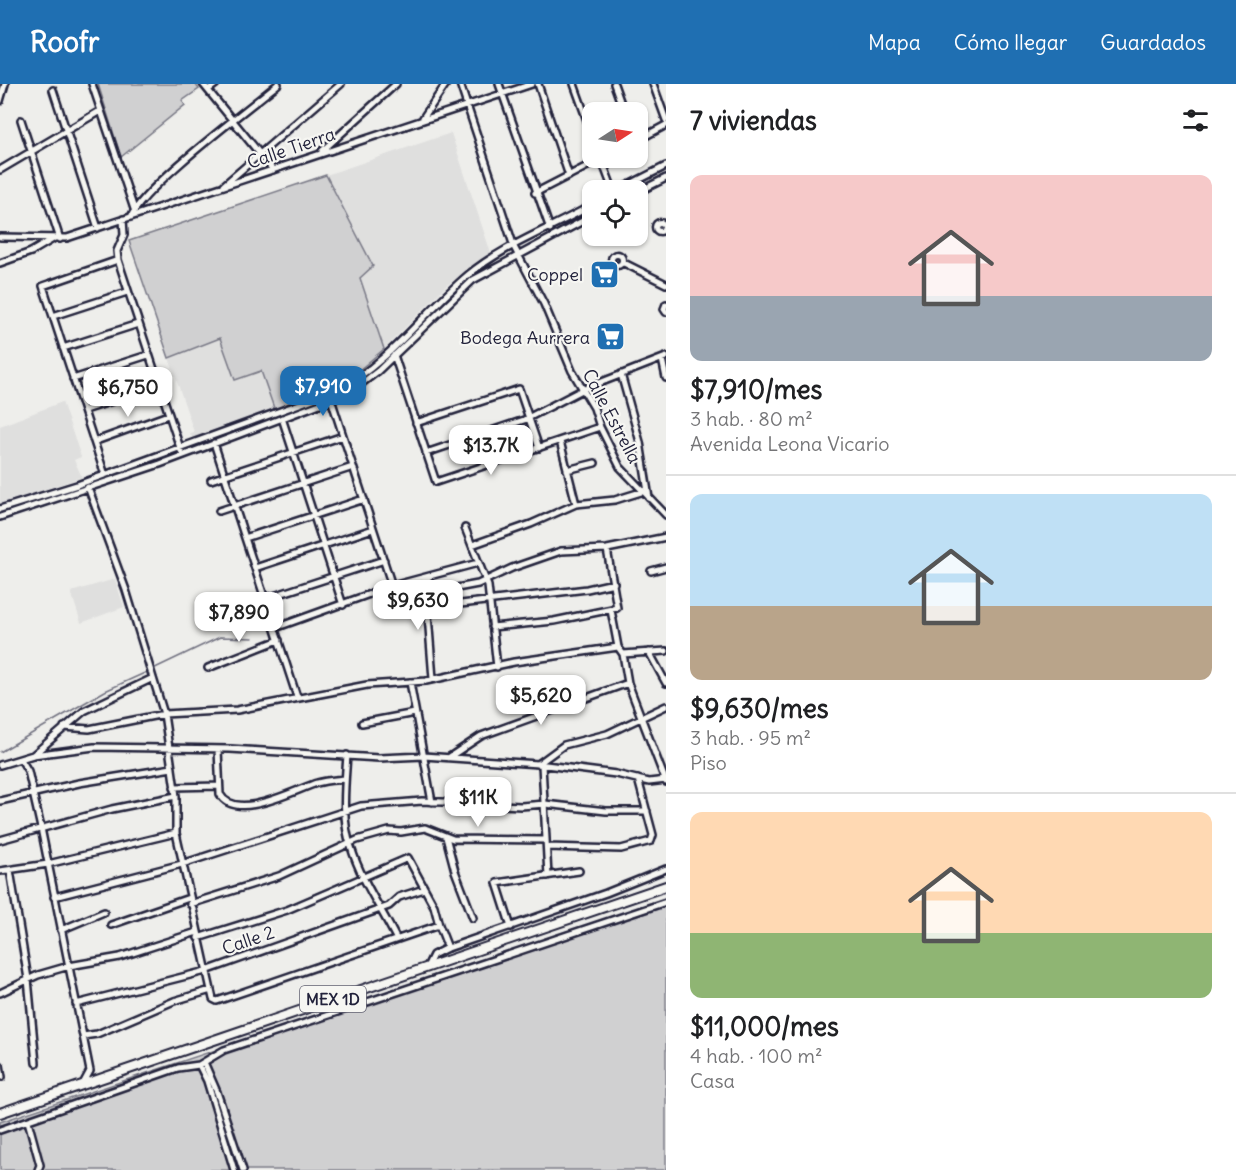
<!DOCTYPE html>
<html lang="es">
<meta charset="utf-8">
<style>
:root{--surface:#fff;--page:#f2f2f2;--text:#202124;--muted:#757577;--line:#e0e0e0;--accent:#1f6fb2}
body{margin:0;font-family:Delius,sans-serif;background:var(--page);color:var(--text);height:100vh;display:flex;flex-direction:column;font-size:22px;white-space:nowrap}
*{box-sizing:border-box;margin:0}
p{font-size:20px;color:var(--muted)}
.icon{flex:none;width:33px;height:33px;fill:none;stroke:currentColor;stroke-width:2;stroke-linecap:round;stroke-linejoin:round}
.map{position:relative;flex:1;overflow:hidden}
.drawer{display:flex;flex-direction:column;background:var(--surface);width:570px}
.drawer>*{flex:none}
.needle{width:39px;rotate:78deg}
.controls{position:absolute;left:582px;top:18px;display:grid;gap:12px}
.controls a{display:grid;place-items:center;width:66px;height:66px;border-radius:12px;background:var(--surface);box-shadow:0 2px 4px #0004;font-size:30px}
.price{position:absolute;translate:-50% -51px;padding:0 14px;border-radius:12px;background:#fff;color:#222;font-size:20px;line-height:39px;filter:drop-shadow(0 2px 3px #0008)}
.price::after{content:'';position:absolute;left:50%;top:36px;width:18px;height:14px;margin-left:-9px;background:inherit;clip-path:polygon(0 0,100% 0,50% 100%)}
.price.selected{background:var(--accent);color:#fff}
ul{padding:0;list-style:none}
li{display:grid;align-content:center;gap:12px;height:318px;padding:0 24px}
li+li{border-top:2px solid var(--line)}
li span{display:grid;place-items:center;height:186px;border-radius:12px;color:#555}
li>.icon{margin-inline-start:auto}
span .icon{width:108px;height:108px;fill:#fffc;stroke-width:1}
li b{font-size:26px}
h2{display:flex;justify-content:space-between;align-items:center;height:72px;padding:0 24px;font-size:26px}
header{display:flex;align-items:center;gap:36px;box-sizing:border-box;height:84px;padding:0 30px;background:var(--accent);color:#fff}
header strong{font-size:28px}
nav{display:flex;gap:33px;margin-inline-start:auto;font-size:21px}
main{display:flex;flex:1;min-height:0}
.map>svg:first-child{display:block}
</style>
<header>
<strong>Roofr</strong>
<nav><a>Mapa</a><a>Cómo llegar</a><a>Guardados</a></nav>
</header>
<main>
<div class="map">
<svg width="666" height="1086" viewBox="0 0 666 1086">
<rect width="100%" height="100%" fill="#eeeeeb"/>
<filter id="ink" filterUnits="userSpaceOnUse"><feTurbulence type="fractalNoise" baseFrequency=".0167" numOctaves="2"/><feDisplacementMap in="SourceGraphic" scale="12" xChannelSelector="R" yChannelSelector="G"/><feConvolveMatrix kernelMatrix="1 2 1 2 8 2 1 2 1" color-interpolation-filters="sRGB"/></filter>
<g filter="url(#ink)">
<path fill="#dfdfde" d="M451,49L491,169L447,201L384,265L360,193L372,182L326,91Z
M220,254L235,296L261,287L275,327L193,355L190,349L194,348L169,274Z
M62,318L81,373L74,376L82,393L0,421V342Z
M115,495L124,523L81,539L71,508Z"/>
<path fill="#d0d0d1" stroke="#797986" stroke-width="1.5" d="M98,0H195L199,5L182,17L185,21L121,73Z
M326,91L373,182L360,194L384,265L345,298L275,327L261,287L235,296L220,254L169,274L129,157Z
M666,816V1086H0V1038Z"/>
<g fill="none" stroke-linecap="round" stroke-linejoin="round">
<path stroke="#727281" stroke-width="1.5" d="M153,585L220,553L253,554
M0,668L105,607L149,587"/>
<defs>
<path id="minor" d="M92,0L134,125
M203,0L273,86
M460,0L514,163L544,220L572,287L594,324L600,343L620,383L666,431
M499,0L550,145
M538,0L569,92
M574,0L592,50
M614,0L624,28
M653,0L666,36
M53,6L98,144
M208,6L216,0
M0,17L5,0
M423,34L446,0
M21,36L60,155
M638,56L666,41
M322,67L396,0
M601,74L613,106
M0,86L100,27
M224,101L341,0
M619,106L666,82
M638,108L666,94
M535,109L603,74
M131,133C143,103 248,25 278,0
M123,135L124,151L117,167L118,176L181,367
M655.5 143a4.5 4.5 0 1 1 9 0a4.5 4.5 0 1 1-9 0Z
M0,153L67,154L532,0
M611.5 176a5.5 5.5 0 1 1 11 0a5.5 5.5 0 1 1-11 0Z
M622,178L666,200
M0,179L31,168L53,155
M666,220L664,225L666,228
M53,232L127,208
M63,264L138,240
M394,271L436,398L600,343
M662,275L666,294
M621,290L640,358L649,414
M73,295L148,271
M332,318L392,502
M85,326L158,302
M282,334L343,521
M416,339L519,305L539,364
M96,357L168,331
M560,357L576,420
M214,359L297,613
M426,369L524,336L584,305L666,273
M567,386L595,379
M105,391L43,202L118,176
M211,396L343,352
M88,403L126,506L164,630L176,712V749L213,915L217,917L439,841L434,822L408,774L287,826L198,854
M0,425L77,401L338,306C389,279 424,228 468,191C504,161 552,144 592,121
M219,427L353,383
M0,433L160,380L349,309L378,287L473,196L592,132
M465,444L488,502L497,583
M245,454L364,415
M472,461L531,440L576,420L615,416L641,408
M255,484L373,445
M651,487L666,483
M427,494L433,505L441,507L478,500L512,484L561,467L607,465L666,453
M419,496L428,531L433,595
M434,506L437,518L444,522L587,505L614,499
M246,521L384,476
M611,526L618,563
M492,543L554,537L617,524L607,465
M275,544L392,502L478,479
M649,568L666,599
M623,570L666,567
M208,584L279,556
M410,598L432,718
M362,639L415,629
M64,643L89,645L164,630L237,626L367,601L426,597L514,578L618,563L623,570L628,599L666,698
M218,665L220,710C235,739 297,705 317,699C326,696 336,696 345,695
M33,671L94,663L230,665L379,674L424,672L538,680L616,690L649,698L666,696
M347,671C345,701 341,735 351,763C361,796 381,824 396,854
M448,674L481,652L628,599
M22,677L28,687L41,744L83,952L97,950L174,917L211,906
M538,680L564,661L607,650L666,622
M0,681L33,671L84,627L153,594
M542,681L548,792
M174,703L219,702
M0,717L79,699L172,684
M446,753L455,787L473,834
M0,756L112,725L176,712
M547,763L621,765L651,757L653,751L638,695
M10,786L28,895L36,979
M0,787L48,780L176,749
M54,813L182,780L361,722L422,717L521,722L545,720L606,727H647
M190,820L279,792L357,756L389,747L401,748L425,744L453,755L546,756
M111,841L189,814
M439,841L448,864L606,809L666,785
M511,843L497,799L579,787
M61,846L104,828
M427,883L433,871L447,864
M0,909L38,891L69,882L120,873L197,848
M76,920L206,887L389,822L399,813L424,805
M83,952L90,987L83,1000
M204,978L217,1008L243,1086
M0,981L2,993
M199,981L207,997L234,1086
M28,1037L40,1081L38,1086
M0,1046L178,984L199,981L224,966L666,818"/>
<path id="highway" d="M0,1029L666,802"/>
</defs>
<use href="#minor" stroke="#22223b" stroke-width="10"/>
<use href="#highway" stroke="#22223b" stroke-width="12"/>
<use href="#minor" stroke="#f6f6f2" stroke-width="5"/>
<use href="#highway" stroke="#f6f6f2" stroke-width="8"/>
</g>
</g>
<defs>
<symbol id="supermarket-square" viewBox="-11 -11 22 22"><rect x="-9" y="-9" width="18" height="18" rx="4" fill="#1f6fb2" stroke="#f6f6f2"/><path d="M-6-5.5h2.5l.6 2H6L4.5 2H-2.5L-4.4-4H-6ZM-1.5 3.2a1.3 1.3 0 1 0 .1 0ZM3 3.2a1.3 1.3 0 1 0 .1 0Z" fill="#fff"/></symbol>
</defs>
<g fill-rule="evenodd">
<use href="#supermarket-square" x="588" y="174" width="33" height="33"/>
<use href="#supermarket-square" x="594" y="236" width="33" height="33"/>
</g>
<g text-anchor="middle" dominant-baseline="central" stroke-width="4.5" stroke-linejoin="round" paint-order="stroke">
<rect fill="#f6f6f2" stroke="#626272" stroke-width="1.5" x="300" y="902" width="66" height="26" rx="4.5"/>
<g font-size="16" font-weight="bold" fill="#22223b">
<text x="333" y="915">MEX 1D</text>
</g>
<g font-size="18" fill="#22223b" stroke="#f6f6f2">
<text transform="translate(291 64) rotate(-19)">Calle Tierra</text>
<text transform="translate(612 332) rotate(62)">Calle Estrella</text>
<text transform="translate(248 856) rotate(-19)">Calle 2</text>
</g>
<g font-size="18" fill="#22223b" stroke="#f6f6f2" text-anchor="end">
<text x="583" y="190">Coppel</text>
<text x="590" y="253">Bodega Aurrera</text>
</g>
</g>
</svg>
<div class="controls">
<a><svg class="needle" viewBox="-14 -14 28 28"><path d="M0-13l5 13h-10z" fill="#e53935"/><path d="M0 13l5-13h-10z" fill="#757577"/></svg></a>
<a><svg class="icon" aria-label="locate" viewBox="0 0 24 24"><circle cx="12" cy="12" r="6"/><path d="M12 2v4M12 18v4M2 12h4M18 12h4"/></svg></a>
</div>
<b class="price selected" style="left:323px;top:333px">$7,910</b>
<b class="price" style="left:128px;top:334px">$6,750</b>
<b class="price" style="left:491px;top:392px">$13.7K</b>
<b class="price" style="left:418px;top:547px">$9,630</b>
<b class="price" style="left:239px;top:559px">$7,890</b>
<b class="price" style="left:541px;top:642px">$5,620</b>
<b class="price" style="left:478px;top:744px">$11K</b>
</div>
<section class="drawer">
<h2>7 viviendas<svg class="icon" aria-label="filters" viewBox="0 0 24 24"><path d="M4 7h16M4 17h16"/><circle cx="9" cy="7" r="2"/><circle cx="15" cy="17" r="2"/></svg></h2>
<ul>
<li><span style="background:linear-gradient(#f6c9c9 65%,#9aa5b1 0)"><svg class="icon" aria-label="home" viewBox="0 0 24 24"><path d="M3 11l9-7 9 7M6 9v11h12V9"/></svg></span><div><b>$7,910/mes</b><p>3 hab. · 80 m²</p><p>Avenida Leona Vicario</p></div></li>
<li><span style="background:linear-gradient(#bfe0f5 60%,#b9a48a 0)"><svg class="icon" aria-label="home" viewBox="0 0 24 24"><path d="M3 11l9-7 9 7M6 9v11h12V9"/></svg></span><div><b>$9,630/mes</b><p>3 hab. · 95 m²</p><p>Piso</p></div></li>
<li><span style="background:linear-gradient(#ffd9b3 65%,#8fb573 0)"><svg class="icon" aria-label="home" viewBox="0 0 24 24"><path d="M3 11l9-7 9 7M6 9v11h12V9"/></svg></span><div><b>$11,000/mes</b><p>4 hab. · 100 m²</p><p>Casa</p></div></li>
</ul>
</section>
</main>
